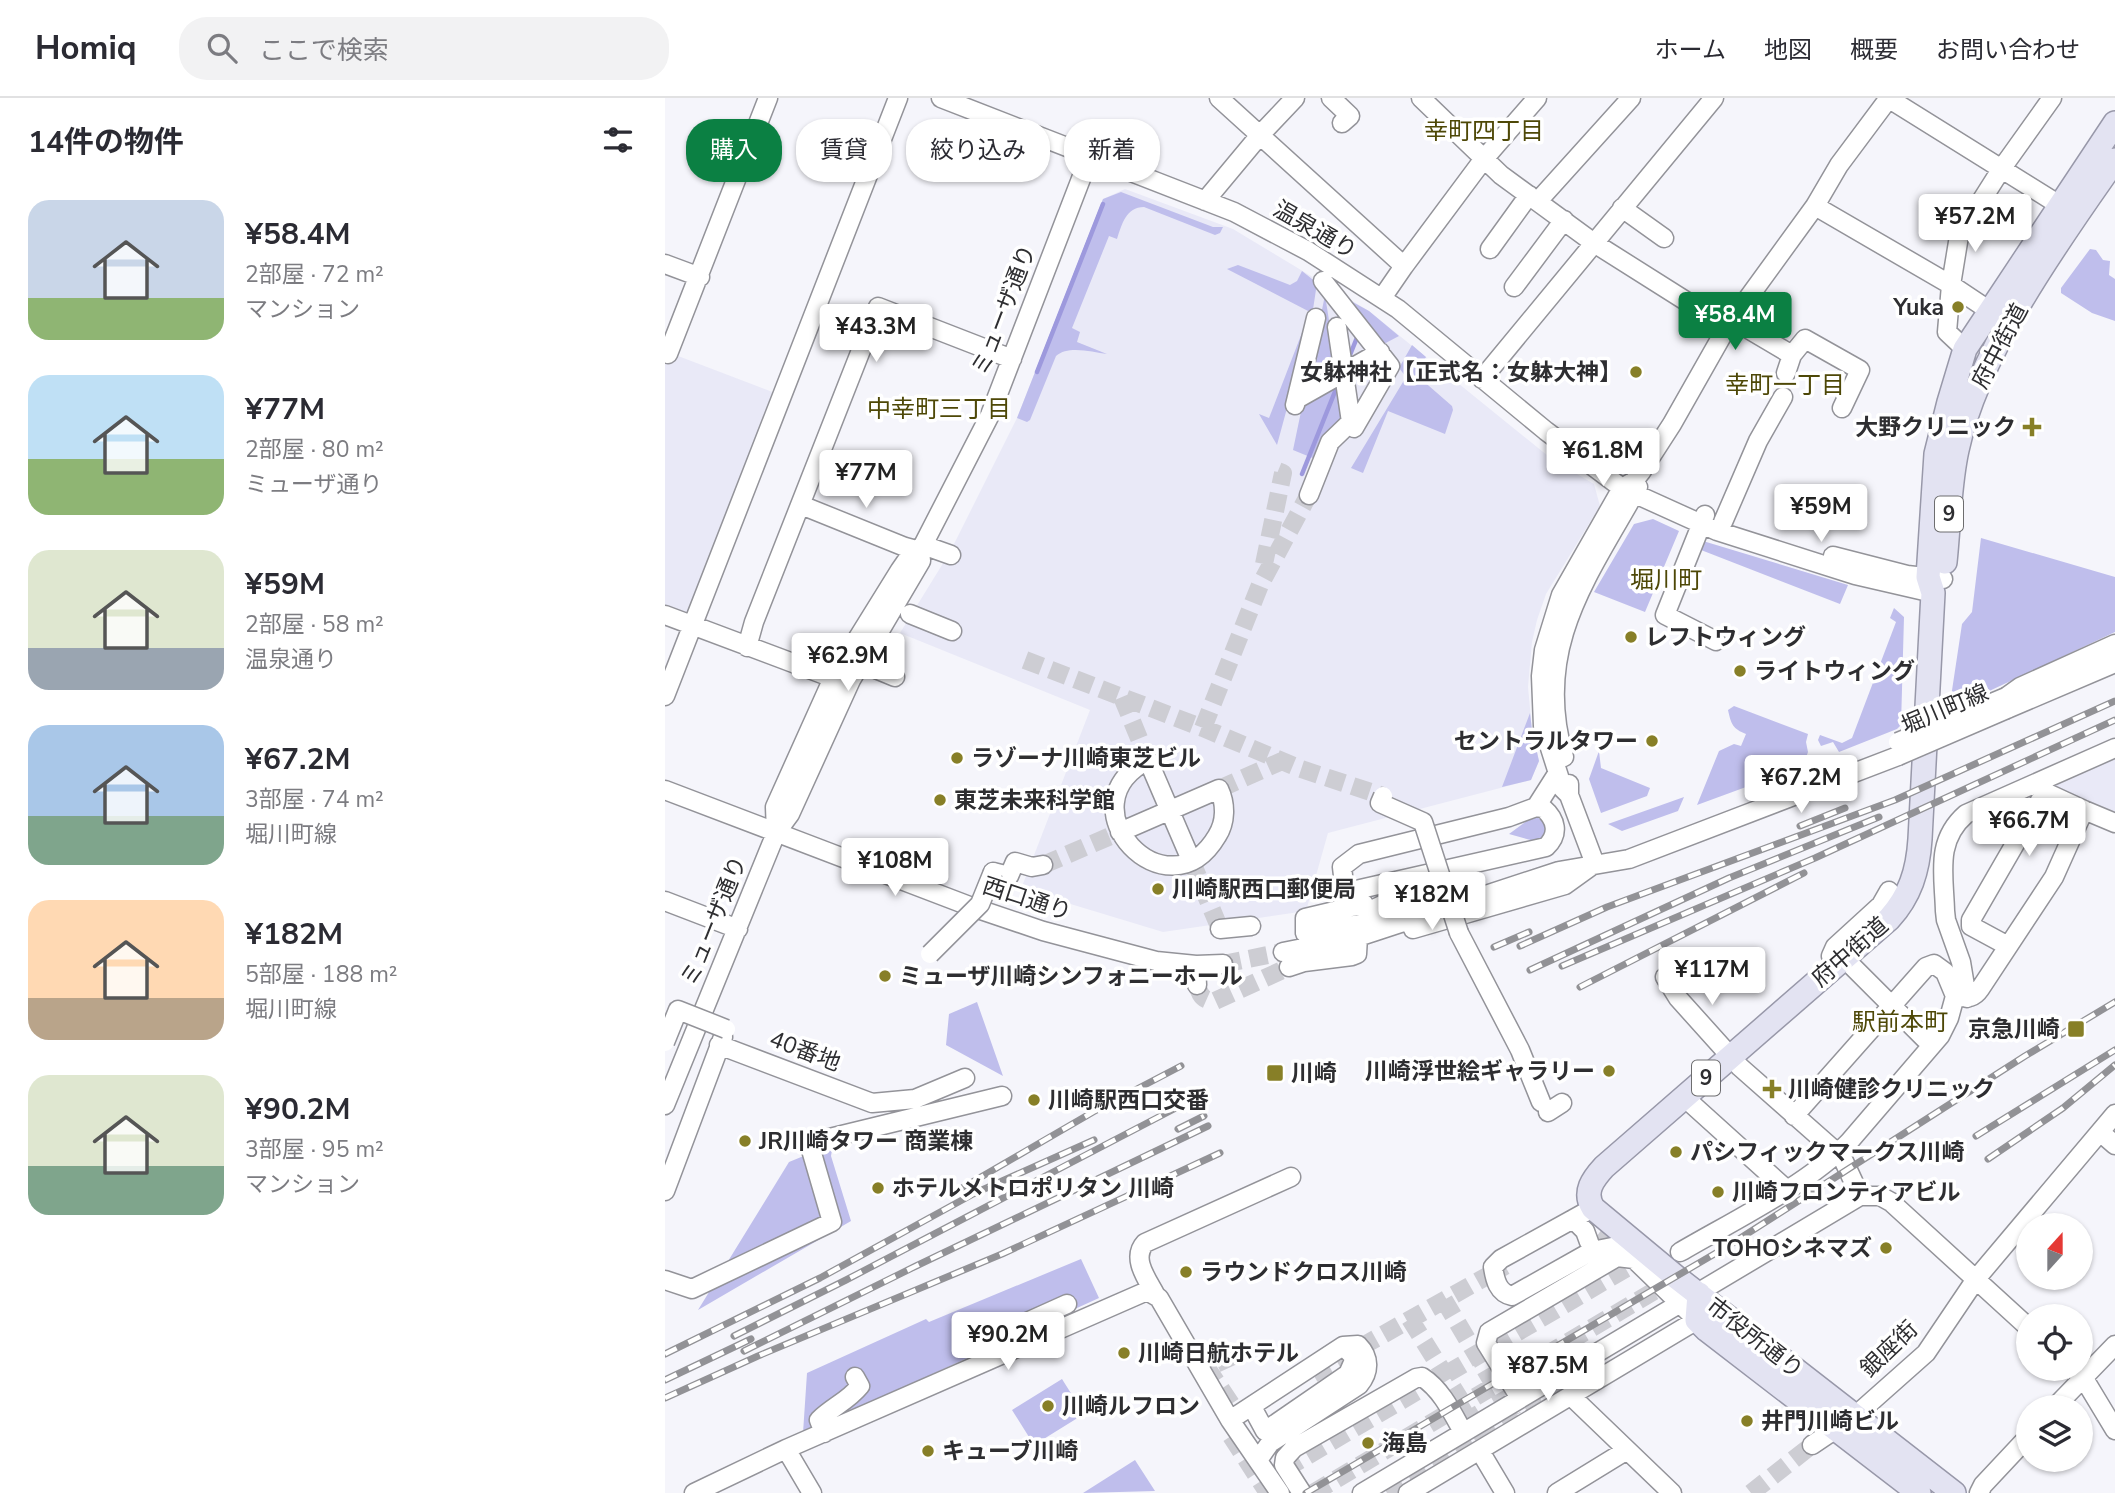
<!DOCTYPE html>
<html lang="ja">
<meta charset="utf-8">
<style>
:root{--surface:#fff;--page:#f2f2f3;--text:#2b2b33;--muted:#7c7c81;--line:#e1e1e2;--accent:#0b8043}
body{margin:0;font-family:"Nunito Sans","Noto Sans JP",sans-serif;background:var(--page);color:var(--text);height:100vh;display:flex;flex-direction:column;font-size:26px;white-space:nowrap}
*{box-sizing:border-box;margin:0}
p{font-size:23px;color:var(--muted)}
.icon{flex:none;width:38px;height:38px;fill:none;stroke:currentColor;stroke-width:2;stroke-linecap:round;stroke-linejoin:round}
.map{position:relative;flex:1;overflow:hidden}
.details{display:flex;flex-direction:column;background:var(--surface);width:665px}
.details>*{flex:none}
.banner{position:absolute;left:21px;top:21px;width:665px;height:63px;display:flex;gap:14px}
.needle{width:46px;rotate:21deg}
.buttons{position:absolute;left:1351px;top:1115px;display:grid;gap:14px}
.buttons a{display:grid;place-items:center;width:77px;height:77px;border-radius:50%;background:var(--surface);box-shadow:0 2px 5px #0004;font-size:35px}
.price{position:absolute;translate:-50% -60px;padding:0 16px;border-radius:7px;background:#fff;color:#222;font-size:23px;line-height:46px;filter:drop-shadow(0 2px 4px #0008)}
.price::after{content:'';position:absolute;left:50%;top:42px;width:21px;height:16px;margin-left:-10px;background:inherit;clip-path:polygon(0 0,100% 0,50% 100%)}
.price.active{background:var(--accent);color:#fff}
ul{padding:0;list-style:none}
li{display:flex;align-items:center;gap:21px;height:175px;padding:0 28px}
li span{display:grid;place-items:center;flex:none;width:196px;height:140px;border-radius:21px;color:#555}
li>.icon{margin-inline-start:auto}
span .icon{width:84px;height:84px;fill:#fffc;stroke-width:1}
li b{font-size:30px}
h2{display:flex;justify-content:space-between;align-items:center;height:84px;padding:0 28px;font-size:30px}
.chip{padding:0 24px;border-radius:28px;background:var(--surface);box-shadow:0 2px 5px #0004;font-size:24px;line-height:63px}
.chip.active{background:var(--accent);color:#fff}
header{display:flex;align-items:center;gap:42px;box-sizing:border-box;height:98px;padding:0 35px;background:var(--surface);border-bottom:2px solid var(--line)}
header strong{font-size:33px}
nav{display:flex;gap:38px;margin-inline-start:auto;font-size:24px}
.search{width:490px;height:63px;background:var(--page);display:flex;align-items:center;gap:18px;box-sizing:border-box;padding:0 24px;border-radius:28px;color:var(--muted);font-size:26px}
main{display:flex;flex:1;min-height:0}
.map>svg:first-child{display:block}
</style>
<header>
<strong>Homiq</strong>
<div class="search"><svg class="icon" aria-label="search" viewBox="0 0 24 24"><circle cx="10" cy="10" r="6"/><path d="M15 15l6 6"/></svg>ここで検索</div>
<nav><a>ホーム</a><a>地図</a><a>概要</a><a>お問い合わせ</a></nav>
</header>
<main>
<section class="details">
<h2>14件の物件<svg class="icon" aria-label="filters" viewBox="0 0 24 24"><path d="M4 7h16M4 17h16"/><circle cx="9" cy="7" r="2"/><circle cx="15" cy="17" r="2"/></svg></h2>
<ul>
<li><span style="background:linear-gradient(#c9d6e8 70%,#8fb573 0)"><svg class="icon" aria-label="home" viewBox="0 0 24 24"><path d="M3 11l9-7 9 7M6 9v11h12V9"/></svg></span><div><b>¥58.4M</b><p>2部屋 · 72 m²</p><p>マンション</p></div></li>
<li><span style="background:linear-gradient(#bfe0f5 60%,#8fb573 0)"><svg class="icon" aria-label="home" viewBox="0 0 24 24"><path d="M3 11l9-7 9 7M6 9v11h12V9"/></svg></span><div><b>¥77M</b><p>2部屋 · 80 m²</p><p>ミューザ通り</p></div></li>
<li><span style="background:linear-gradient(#dfe7d0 70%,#9aa5b1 0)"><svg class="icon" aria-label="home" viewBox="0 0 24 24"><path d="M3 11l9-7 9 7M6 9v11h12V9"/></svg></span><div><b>¥59M</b><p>2部屋 · 58 m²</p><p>温泉通り</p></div></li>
<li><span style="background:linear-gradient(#a9c7e8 65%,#7fa58c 0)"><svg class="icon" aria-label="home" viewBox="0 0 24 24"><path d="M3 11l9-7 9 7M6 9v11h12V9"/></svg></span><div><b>¥67.2M</b><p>3部屋 · 74 m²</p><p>堀川町線</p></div></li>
<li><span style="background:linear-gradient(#ffd9b3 70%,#b9a48a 0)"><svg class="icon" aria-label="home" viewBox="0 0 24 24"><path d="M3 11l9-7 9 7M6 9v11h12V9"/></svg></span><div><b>¥182M</b><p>5部屋 · 188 m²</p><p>堀川町線</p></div></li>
<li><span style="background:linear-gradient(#dfe7d0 65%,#7fa58c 0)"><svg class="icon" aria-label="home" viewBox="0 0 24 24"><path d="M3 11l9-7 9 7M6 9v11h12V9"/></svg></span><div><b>¥90.2M</b><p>3部屋 · 95 m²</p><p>マンション</p></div></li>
</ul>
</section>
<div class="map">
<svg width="1450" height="1395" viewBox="0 0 1450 1395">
<rect width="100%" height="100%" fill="#f5f5fb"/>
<path fill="#e9e9f7" d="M460,91L568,131L704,213L888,362L929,386L935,408L881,496L872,522L867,544L863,589L867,632L874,663L866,682L663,735L641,813L498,834L356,791L425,612L235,535L285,454L352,320L438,101Z
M0,253L110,295L23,516L20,518L0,510Z
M1450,653V717L1388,690L1387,681Z"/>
<path fill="#bfbeec" d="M456,94L548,129H558L555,135L550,137L479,109C461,109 457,126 452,141L444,138L407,230L415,234L412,244L442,256C427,254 403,247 391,258L365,322L362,324L352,320L438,101Z
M1425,151L1431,152L1438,162L1445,163L1444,177L1450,181V223L1427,215L1396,195V190Z
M573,167L625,187L632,183L637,173L652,185L647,218L612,347L594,316L604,320L645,214L562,171Z
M673,196L704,213L734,238L715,248Z
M660,197L672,273L641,290Z
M747,247L761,259L755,269L756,281L787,308L788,312L780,336L723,313L698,375L686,370L741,279L734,270Z
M674,283L680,321L650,361L628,352L638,304Z
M988,421L1014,433L980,514L929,494L969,426Z
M1316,440L1450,479V534L1288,610L1286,599L1297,526L1307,514Z
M1038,443L1183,487L1175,506L1036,452Z
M1229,510L1239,519L1236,627L1232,631L1174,654L1168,644L1156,648L1153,642L1155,637L1177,645L1187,640L1231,524L1225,520Z
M1069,608L1143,636L1141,644L1143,654L1138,668L1032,707L1054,653L1069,646L1076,648L1081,636C1068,631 1066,626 1063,612Z
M865,615L867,632L874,663L866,682L837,689Z
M934,653L936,670L985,690L982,698L936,715L924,681Z
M1019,699L1013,713L957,733L943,726Z
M867,719H872L880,725L882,733L878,740L869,743L844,736Z
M312,904L338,978L281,947L284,916Z
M168,1046L166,1058L186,1123L33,1212L124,1064Z
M416,1161L434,1200L138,1335L142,1275L261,1221L264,1224Z
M397,1281L419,1316L369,1347L347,1312Z
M470,1362L490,1393L418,1395Z"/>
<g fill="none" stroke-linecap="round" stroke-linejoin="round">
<path stroke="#9d99dd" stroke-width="4.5" d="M683,262L693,237
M372,274L438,106
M637,376L673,286"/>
<path stroke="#cdcdd3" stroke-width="18" stroke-dasharray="18 9" stroke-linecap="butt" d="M599,466L618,375L613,373
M360,562L538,630L636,671L718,698
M457,599L483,662
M538,630L595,487L649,387L652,388
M554,691L617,663
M526,762L555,831
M378,767L455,734
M558,866L618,854
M532,887C535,897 538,903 550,903L624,869
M911,1129L917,1125L960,1156
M779,1202L848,1319
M745,1221L818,1338
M568,1258L542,1270L574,1318
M648,1276L840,1168
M566,1338L603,1395
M761,1373L776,1395
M596,1385L972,1164
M648,1395L1001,1186
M722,1395L912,1284
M1086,1395L1147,1347"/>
<defs>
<path id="minor" d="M276,0L569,114L643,153L733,211L881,333L957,390L1052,433L1190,477L1268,495
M554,0L739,168L717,200
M666,0L685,18L677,25
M756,0L836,77L929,145L1062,229
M1223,0L1404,113
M540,103L595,37L630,0
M873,103L966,0
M1150,108L1286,187L1325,213
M957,110L999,140
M825,151L864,97
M0,166L35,179
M739,168L818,62L872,0
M658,183L725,268L689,330
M849,189L899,122
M1068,222L1127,257
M672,229L686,324
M1300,251L1282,234L1286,187L1294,138L1337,70L1387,0
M3,256L103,0
M1121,275L1127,257L1140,241L1195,272L1177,310
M817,281L1049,0
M632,301L715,254
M630,307L651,220
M644,397L665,344L694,316
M136,407L240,449L255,453
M1040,417L1000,517L1051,543
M1058,424L1093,343L1118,299
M258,447L286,457
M1168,458L1242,477L1278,481
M245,516L287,533
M0,517L168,580
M82,549L89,524L213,209L347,261
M196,565L230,579
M0,598L233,0
M1341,599L1355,589L1450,546
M1342,611L1450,565
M899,659C867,549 923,479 973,389
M904,686V697L930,766
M0,692L307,809L378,833L491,863L531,867L558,866
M1380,694L1419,712
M904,697L898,691L878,628L876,578L879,552L896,497L957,390L969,383L976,374L1007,326L1062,229L1150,108L1174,67L1224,0
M871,709L878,710C891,721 895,736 881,749L682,794L679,786L677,769L694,756L844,719L871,709L892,676
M455,734L554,691C561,706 561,724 552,738C503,821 395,708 483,662L526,762
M111,735L110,709L168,580L235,472L244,459L255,453L325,317L424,60
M328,774L344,778L350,764L367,769L378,767
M728,802L733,820L640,835V820L699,806L702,814Z
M0,803L73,831
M555,831L586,828
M748,831L900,787L925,769
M794,835L855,952L876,1004
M1343,848L1306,828V822L1380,694L1376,683
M618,854L693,839L894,773L964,761L1233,658
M1166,858L1170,849L1216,807L1224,793
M1179,860L1260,941L1271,942
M531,867L532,887
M624,869L639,864L687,858L692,856L693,839
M1000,879L1013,900L1075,969L1177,1059L1195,1098
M1293,899C1303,900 1309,900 1315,891L1389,779L1419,712L1450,725
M1302,900L1296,864L1281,822L1280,813C1279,776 1270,743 1301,716L1450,650
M54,947L207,1005L250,1001L300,980
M1019,999L1122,1092
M0,1007L111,735L125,716L186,582L256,463L255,453
M883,1014L897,1005
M1435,1034L1450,1047
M0,1093L58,939
M928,1110L836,1161L828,1169C830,1182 833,1195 847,1198L927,1153L967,1145
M908,1121L920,1133L924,1144
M1015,1154C1068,1123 1142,1087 1184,1044L1275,938L1284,920L1290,898L1280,874L1269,866L1261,869L1129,1018
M0,1182L27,1191L167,1124L144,1045L337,998
M490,1196C482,1181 466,1160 480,1145L626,1079
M359,1246L351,1233L353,1228L402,1206
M1408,1270L1418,1279L1450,1332
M906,1298L1007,1395
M587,1309L600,1333L683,1276L690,1260L678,1248
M1390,1309L1450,1247
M565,1322L678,1248L693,1247C705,1259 705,1274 694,1287L605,1345L593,1362
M159,1335L154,1322C167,1309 183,1303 195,1288L190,1279
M1147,1347L1190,1318L1261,1255L1311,1181L1450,1016
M121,1351L147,1395
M815,1353L840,1395
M29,1395L121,1351L482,1193L494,1200L565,1322L615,1395
M637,1395L619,1367L620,1360L629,1350L751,1280L757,1279C776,1291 787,1314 798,1334
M697,1395L1195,1098H1215L1226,1104L1363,1229
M743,1395L1032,1222L969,1161L952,1159L824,1234L821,1245L855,1300
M892,1395L962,1352
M1314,1395L1318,1387L1363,1339"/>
<path id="major" d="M1280,464C1284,427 1284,388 1292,352C1313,254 1393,143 1450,62
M1034,1196L1032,1222L1042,1232L1254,1395
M1289,1395L1011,1179L928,1110C918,1094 928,1081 939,1069L1224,821C1245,798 1253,773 1255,741L1268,495L1263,479L1271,356L1284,304L1300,251L1450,25"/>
</defs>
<use href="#minor" stroke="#939399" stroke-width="21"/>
<use href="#major" stroke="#9898a9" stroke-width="26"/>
<use href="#minor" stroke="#fff" stroke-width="18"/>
<use href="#major" stroke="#e3e3f2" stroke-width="23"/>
<defs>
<path id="rail" d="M1135,728L1180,710
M855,848L942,809L1230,702L1450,603
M829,849L864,834
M897,868L1150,760L1450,622
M865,872L1064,780L1214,719
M915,889L1139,775
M513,1031L539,1018
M1311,1038L1450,952
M1323,1061L1398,1010L1450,967
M285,1097L428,1014L516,968
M69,1238L181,1182L530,1000
M79,1253L251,1168L543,1028
M0,1256L155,1180L308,1096L429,1042
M0,1282L86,1241
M0,1300L93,1258L337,1156L555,1055
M641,1395L1063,1148L1360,958L1450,904"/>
</defs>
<use href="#rail" stroke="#929296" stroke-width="7"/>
<use href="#rail" stroke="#fff" stroke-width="4.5" stroke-dasharray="13" stroke-linecap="butt"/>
<defs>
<path id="minor-bridge" d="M1233,644L1341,599
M1233,658L1342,611
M718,698L715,705L758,724L794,835
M265,856L315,806L328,774
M0,944L13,912L61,931"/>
</defs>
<use href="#minor-bridge" stroke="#939399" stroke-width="21" stroke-linecap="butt"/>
<use href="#minor-bridge" stroke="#fff" stroke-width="18"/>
</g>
<g fill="#877f27" stroke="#fff" stroke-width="2.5">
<circle cx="1293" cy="209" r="7"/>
<circle cx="971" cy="274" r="7"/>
<path d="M1363.5 318.5h7v7h7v7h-7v7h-7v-7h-7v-7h7z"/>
<circle cx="966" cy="539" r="7"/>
<circle cx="1075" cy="573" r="7"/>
<circle cx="987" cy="643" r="7"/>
<circle cx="292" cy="660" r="7"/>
<circle cx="275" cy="702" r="7"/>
<circle cx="493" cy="791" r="7"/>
<circle cx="220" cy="878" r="7"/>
<rect x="1402" y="922" width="18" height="18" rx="3.5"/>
<circle cx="944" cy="973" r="7"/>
<rect x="601" y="966" width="18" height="18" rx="3.5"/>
<path d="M1103.5 980.5h7v7h7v7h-7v7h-7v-7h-7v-7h7z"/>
<circle cx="369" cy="1002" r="7"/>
<circle cx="80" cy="1043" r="7"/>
<circle cx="1011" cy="1054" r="7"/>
<circle cx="213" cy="1090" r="7"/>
<circle cx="1053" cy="1094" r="7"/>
<circle cx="1221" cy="1150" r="7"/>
<circle cx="521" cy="1174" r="7"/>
<circle cx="459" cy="1255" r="7"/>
<circle cx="383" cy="1308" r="7"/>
<circle cx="1082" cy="1323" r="7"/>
<circle cx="703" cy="1345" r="7"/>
<circle cx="263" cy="1353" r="7"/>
</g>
<g text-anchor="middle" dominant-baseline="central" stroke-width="7" stroke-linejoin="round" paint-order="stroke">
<g fill="#fff" stroke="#6d6d6f" stroke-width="2">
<rect x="1270" y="398.5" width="28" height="35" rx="5"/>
<rect x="1027" y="962.5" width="28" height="35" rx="5"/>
</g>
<g font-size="21" font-weight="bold" fill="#2e2e31">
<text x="1284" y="416">9</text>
<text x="1041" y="980">9</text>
</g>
<g font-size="23" fill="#2e2e31" stroke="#fff">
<text transform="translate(650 132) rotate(30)">温泉通り</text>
<text transform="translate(339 212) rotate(-69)">ミューザ通り</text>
<text transform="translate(1335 248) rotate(-62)">府中街道</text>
<text transform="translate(1280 611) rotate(-23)">堀川町線</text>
<text transform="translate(362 801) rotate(18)">西口通り</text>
<text transform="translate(49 823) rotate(-68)">ミューザ通り</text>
<text transform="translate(1185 854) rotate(-41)">府中街道</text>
<text transform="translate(140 953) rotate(21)">40番地</text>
<text transform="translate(1090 1240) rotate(38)">市役所通り</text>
<text transform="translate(1224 1251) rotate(-44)">銀座街</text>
</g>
<g font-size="23" font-weight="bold" fill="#2e2e31" stroke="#fff" text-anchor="start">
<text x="1279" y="209" text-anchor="end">Yuka</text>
<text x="957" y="274" text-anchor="end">女躰神社【正式名：女躰大神】</text>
<text x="1351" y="329" text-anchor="end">大野クリニック</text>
<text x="980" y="539">レフトウィング</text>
<text x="1089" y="573">ライトウィング</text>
<text x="973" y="643" text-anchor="end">セントラルタワー</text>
<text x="306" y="660">ラゾーナ川崎東芝ビル</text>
<text x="289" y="702">東芝未来科学館</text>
<text x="507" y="791">川崎駅西口郵便局</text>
<text x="234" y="878">ミューザ川崎シンフォニーホール</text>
<text x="1395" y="931" text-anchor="end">京急川崎</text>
<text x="930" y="973" text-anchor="end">川崎浮世絵ギャラリー</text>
<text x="626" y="975">川崎</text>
<text x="1123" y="991">川崎健診クリニック</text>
<text x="383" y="1002">川崎駅西口交番</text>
<text x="94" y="1043">JR川崎タワー 商業棟</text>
<text x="1025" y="1054">パシフィックマークス川崎</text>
<text x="227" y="1090">ホテルメトロポリタン 川崎</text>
<text x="1067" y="1094">川崎フロンティアビル</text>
<text x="1207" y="1150" text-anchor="end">TOHOシネマズ</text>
<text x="535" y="1174">ラウンドクロス川崎</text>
<text x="473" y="1255">川崎日航ホテル</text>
<text x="397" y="1308">川崎ルフロン</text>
<text x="1096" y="1323">井門川崎ビル</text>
<text x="717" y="1345">海島</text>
<text x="277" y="1353">キューブ川崎</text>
</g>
<g font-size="24" fill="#4e4807" stroke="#fff">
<text x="819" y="33">幸町四丁目</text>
<text x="1120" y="287">幸町一丁目</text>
<text x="274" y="311">中幸町三丁目</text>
<text x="1001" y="482">堀川町</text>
<text x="1235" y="924">駅前本町</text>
</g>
</g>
</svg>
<div class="buttons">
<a><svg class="needle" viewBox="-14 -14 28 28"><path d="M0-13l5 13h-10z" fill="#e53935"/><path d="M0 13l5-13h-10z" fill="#7c7c81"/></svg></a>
<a><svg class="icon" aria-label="locate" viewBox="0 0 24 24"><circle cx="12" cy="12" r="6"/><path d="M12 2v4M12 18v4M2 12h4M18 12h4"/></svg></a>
<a><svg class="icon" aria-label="layers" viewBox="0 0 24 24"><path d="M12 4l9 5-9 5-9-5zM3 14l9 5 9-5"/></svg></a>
</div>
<b class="price" style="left:1310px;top:156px">¥57.2M</b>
<b class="price active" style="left:1070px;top:254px">¥58.4M</b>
<b class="price" style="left:211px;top:266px">¥43.3M</b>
<b class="price" style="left:938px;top:390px">¥61.8M</b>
<b class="price" style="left:201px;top:412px">¥77M</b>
<b class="price" style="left:1156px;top:446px">¥59M</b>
<b class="price" style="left:183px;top:595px">¥62.9M</b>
<b class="price" style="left:1136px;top:717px">¥67.2M</b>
<b class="price" style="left:1364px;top:760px">¥66.7M</b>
<b class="price" style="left:230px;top:800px">¥108M</b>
<b class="price" style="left:767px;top:834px">¥182M</b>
<b class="price" style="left:1047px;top:909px">¥117M</b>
<b class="price" style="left:343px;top:1274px">¥90.2M</b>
<b class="price" style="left:883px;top:1305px">¥87.5M</b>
<div class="banner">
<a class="chip active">購入</a>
<a class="chip">賃貸</a>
<a class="chip">絞り込み</a>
<a class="chip">新着</a>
</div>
</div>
</main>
